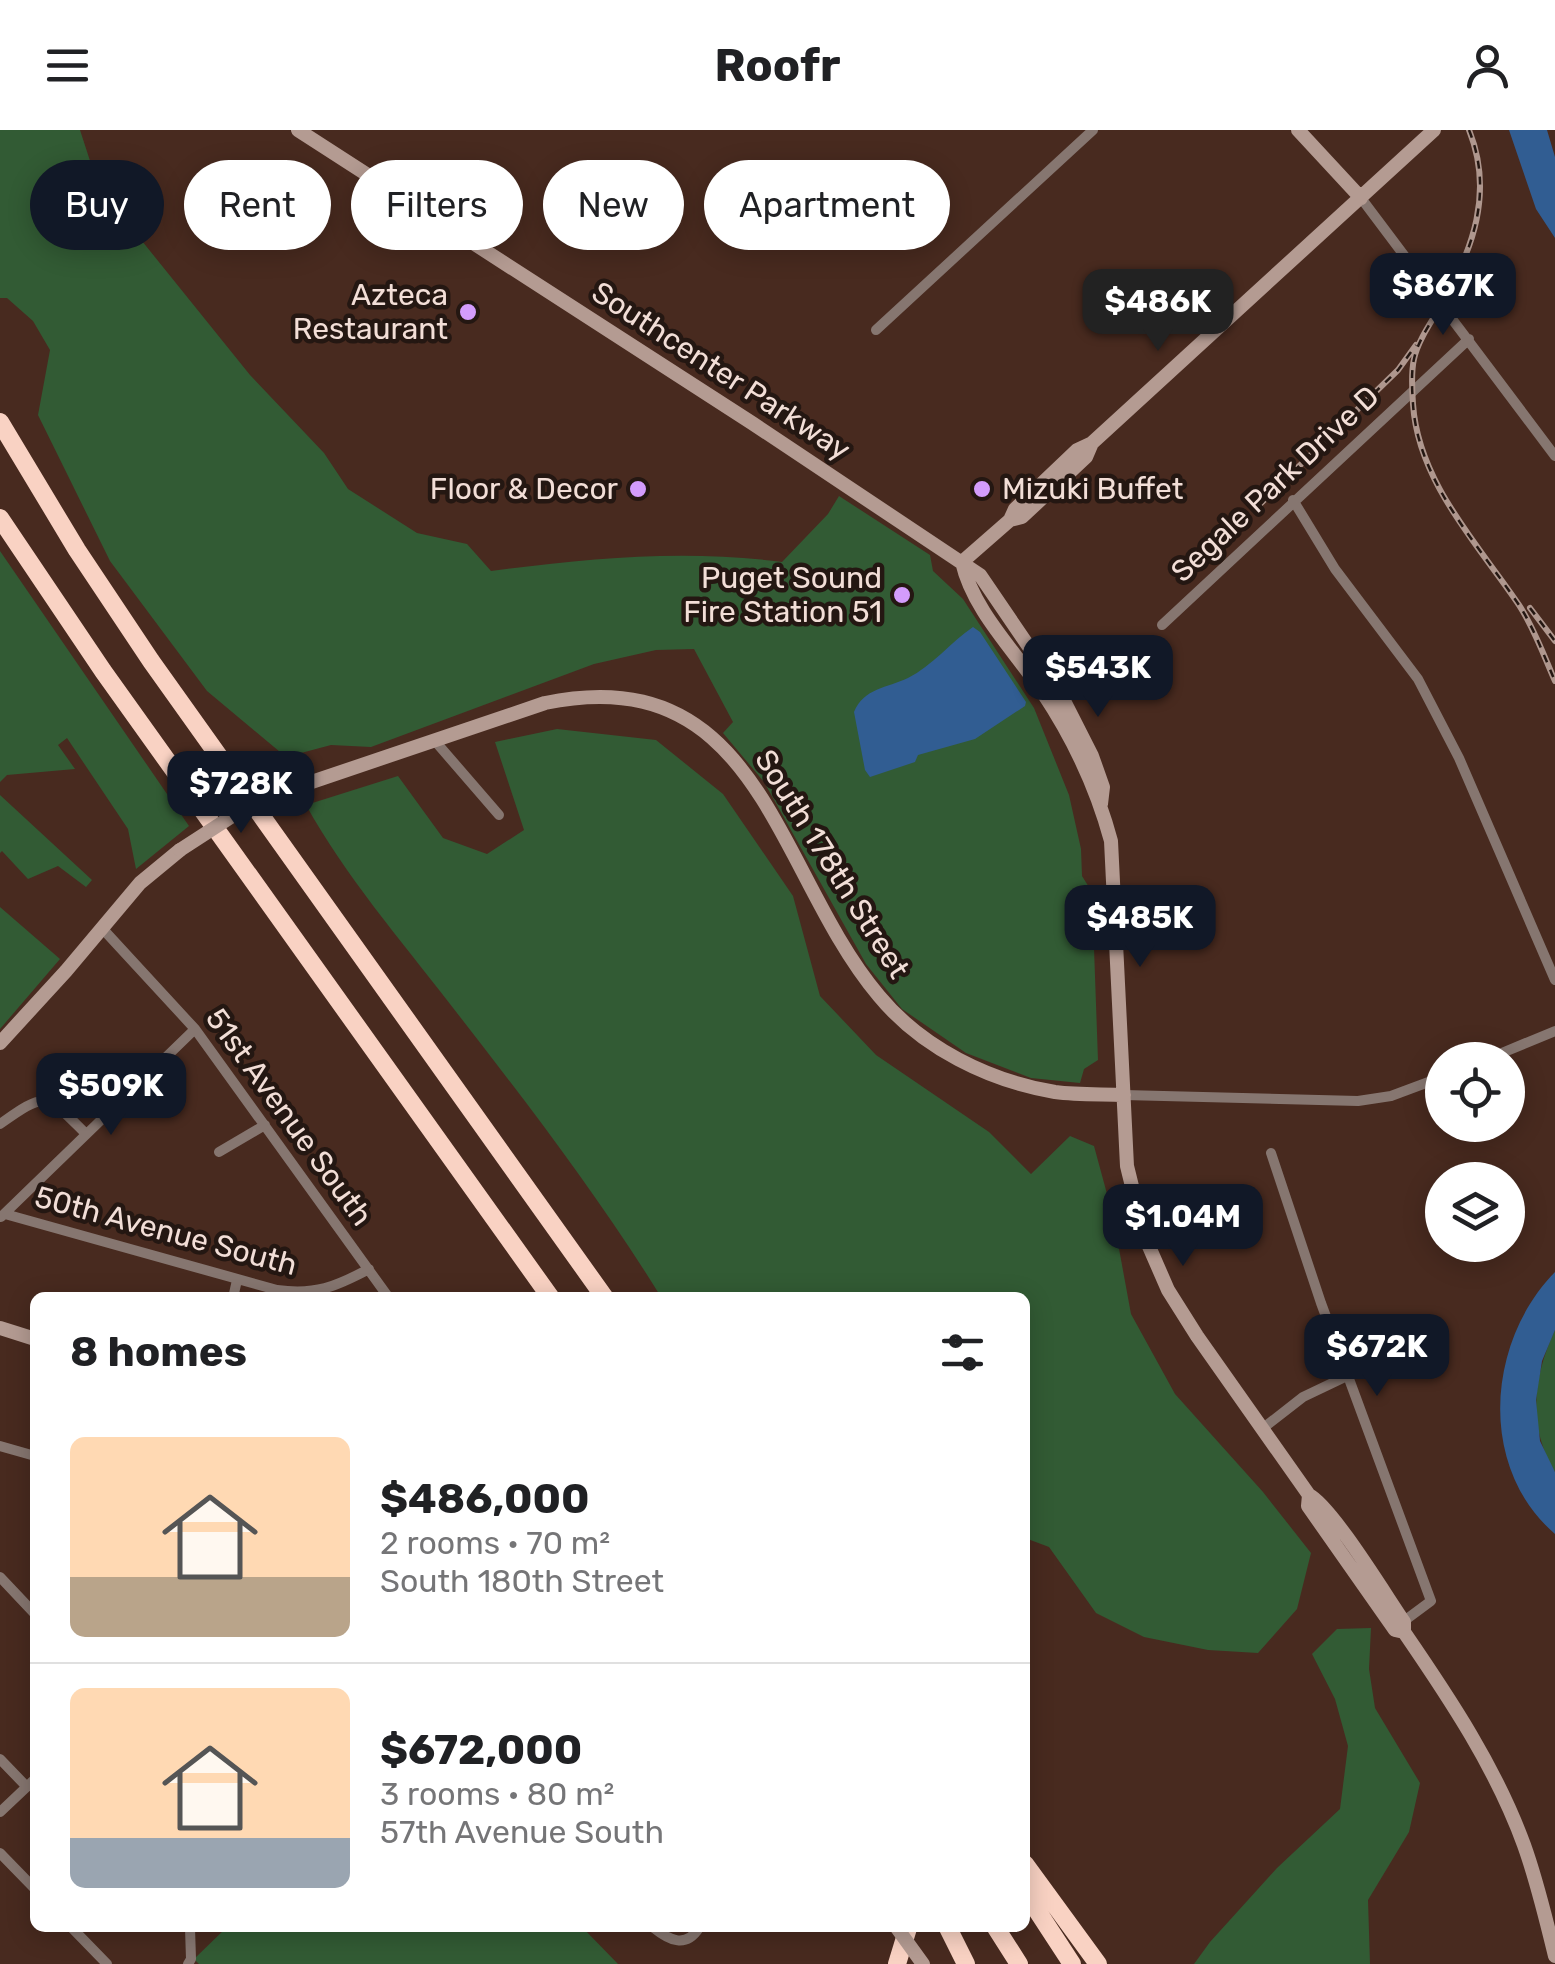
<!DOCTYPE html>
<meta charset="utf-8">
<style>
:root{--surface:#fff;--page:#f6f6f6;--text:#202124;--muted:#757577;--line:#e0e0e0;--accent:#111827}
body{margin:0;font-family:Rubik,sans-serif;background:var(--page);color:var(--text);height:100vh;display:flex;flex-direction:column;font-size:38px;white-space:nowrap}
*{box-sizing:border-box;margin:0}
p{font-size:32px;color:var(--muted)}
.icon{flex:none;width:55px;height:55px;fill:none;stroke:currentColor;stroke-width:2;stroke-linecap:round;stroke-linejoin:round}
.map{position:relative;flex:1;overflow:hidden}
.drawer{position:absolute;left:30px;top:1162px;width:1000px;height:640px;display:flex;flex-direction:column;background:var(--surface);border-radius:15px;box-shadow:0 5px 25px #0003}
.drawer>*{flex:none}
.guide{position:absolute;left:30px;top:30px;width:1000px;height:90px;display:flex;gap:20px}
.buttons{position:absolute;left:1425px;top:912px;display:grid;gap:20px}
.buttons a{display:grid;place-items:center;width:100px;height:100px;border-radius:50%;background:var(--surface);box-shadow:0 5px 25px #0003;font-size:50px}
.price{position:absolute;translate:-50% -85px;padding:0 22px;border-radius:20px;background:var(--accent);color:#fff;font-size:32px;line-height:65px;filter:drop-shadow(0 2px 5px #0008)}
.price::after{content:'';position:absolute;left:50%;top:60px;width:30px;height:22px;margin-left:-15px;background:inherit;clip-path:polygon(0 0,100% 0,50% 100%)}
.price.selected{background:#222;color:#fff}
ul{padding:0;list-style:none}
li{display:flex;align-items:center;gap:30px;height:250px;padding:0 40px}
li+li{border-top:2px solid var(--line)}
li span{display:grid;place-items:center;flex:none;width:280px;height:200px;border-radius:15px;color:#555}
li>.icon{margin-inline-start:auto}
span .icon{width:120px;height:120px;fill:#fffc;stroke-width:1}
li b{font-size:42px}
h2{display:flex;justify-content:space-between;align-items:center;height:120px;padding:0 40px;font-size:42px}
.chip{padding:0 35px;border-radius:45px;background:var(--surface);box-shadow:0 5px 25px #0003;font-size:35px;line-height:90px}
.chip.selected{background:var(--accent);color:#fff}
header{display:flex;justify-content:space-between;align-items:center;height:130px;padding:0 40px;background:var(--surface);font-size:45px;font-weight:700}
.map>svg:first-child{display:block}
</style>
<header><svg class="icon" aria-label="menu" viewBox="0 0 24 24"><path d="M4 6h16M4 12h16M4 18h16"/></svg>Roofr<svg class="icon" aria-label="person" viewBox="0 0 24 24"><circle cx="12" cy="8" r="4"/><path d="M4 21q1-7 8-7t8 7"/></svg></header>
<div class="map">
<svg width="1555" height="1834" viewBox="0 0 1555 1834">
<rect width="100%" height="100%" fill="#482a1f"/>
<path fill="#325b34" d="M0,0H80L118,117L142,111L250,245L324,323L348,359L417,403L467,414L491,441C589,428 684,419 782,432L828,384L839,366L930,425L933,441L963,469L1034,578L1069,665L1081,719L1082,746L1092,762L1098,930L1084,939L1080,953L1031,948L966,923L902,879L866,834L764,652L723,603L733,592L694,519L656,520L594,534L371,617L331,615L286,627L207,561L110,431L38,285L50,220L33,191L7,168H0Z
M0,421L189,696L136,739L128,699L67,608L58,615L75,639L7,645L0,652Z
M557,599L656,610L723,664L793,766L820,866L876,925L989,1002L1031,1044L1070,1006L1094,1016L1113,1086L1131,1184L1175,1264L1263,1362L1311,1423L1297,1479L1258,1523L1208,1520L1144,1507L1096,1483L1049,1417L1025,1408V1168L661,1167C598,1065 524,969 450,874C400,809 346,747 306,675L398,646L443,708L487,724L524,700L495,612Z
M0,665L92,750L86,757L58,736L28,749L2,721L0,723Z
M0,777L60,829L0,899Z
M1555,1200V1342C1527,1296 1533,1247 1555,1200Z
M1371,1498L1369,1539L1375,1578L1420,1653L1409,1702L1368,1770L1370,1834H1194L1210,1812L1277,1738L1340,1679L1348,1616L1335,1569L1312,1524L1337,1499Z
M226,1798H583L618,1834H199L194,1829Z"/>
<path fill="#315d92" d="M1509,0H1547L1555,27V108L1536,79Z
M973,497L980,502L1026,572L1025,576L975,609L918,625L915,632L870,647L865,640L854,582C864,558 887,558 908,548C932,536 951,512 973,497Z
M1555,1142V1200L1542,1231L1536,1270L1540,1311L1555,1342V1404C1477,1337 1487,1211 1555,1142Z"/>
<g fill="none" stroke-linecap="round" stroke-linejoin="round">
<path stroke="#867670" stroke-width="10" d="M1361,68L1555,326
M876,200L1093,0
M1293,370L1335,439L1418,549L1459,628L1555,850
M1162,495L1469,209
M435,611L499,685
M101,797L195,899L389,1168
M1485,930L1555,901
M1124,965L1358,971L1391,966L1442,947
M0,994C48,960 46,964 86,1004
M219,1022L265,995
M1271,1023L1321,1173L1431,1471L1404,1491
M5,1084L277,1160C316,1165 335,1157 369,1139
M1,1087L195,899
M233,1168L237,1150
M1262,1299L1303,1267L1347,1246
M0,1316L35,1326
M0,1447L35,1484
M0,1629L27,1657
M0,1682L35,1649
M0,1723L35,1759
M72,1798L107,1834
M654,1798C670,1811 686,1818 699,1798
M188,1834L191,1829L190,1798"/>
<path stroke="#b49b92" stroke-width="14" d="M298,0L752,293L980,445L1059,561L1092,626L1103,657L1101,674
M1298,0L1361,68
M1010,390L1022,387L1086,327L1092,313
M962,432C973,481 1016,522 1043,563C1073,608 1097,659 1111,711L1127,1036L1144,1105L1168,1160L1197,1206L1309,1365C1332,1377 1386,1466 1404,1492V1502
M962,432L1010,390L1015,379L1077,320L1092,313L1434,0
M285,661L545,573C761,528 775,743 879,866C922,918 989,951 1055,962C1078,965 1101,964 1124,965
M0,913L66,841L140,753L180,720
M0,1198L35,1209
M1309,1365L1308,1376L1395,1500L1404,1502C1450,1569 1496,1638 1524,1715C1537,1751 1546,1789 1555,1826"/>
<path stroke="#f9d2c3" stroke-width="18" d="M0,292L77,420L151,531L605,1168
M0,388L103,541L551,1168
M1025,1734L1098,1834
M1025,1762L1072,1834
M948,1798L966,1834
M996,1798L1019,1834
M897,1834L908,1798"/>
<defs>
<path id="rail" d="M1469,0C1494,62 1473,119 1442,174C1432,191 1418,210 1414,229C1411,242 1412,260 1413,274C1418,352 1478,414 1519,475C1534,498 1544,526 1555,551
M1259,375L1398,240L1416,215
M1530,478L1555,511"/>
</defs>
<use href="#rail" stroke="#af978e" stroke-width="6"/>
<use href="#rail" stroke="#241712" stroke-width="2.5" stroke-dasharray="8" stroke-linecap="butt"/>
<path stroke="#b49b92" stroke-width="14" d="M180,720L234,685L285,661
M897,1798L923,1834"/>
</g>
<g fill="#d39cfc" stroke="#241712" stroke-width="4">
<circle cx="468" cy="182" r="10"/>
<circle cx="638" cy="359" r="10"/>
<circle cx="982" cy="359" r="10"/>
<circle cx="902" cy="465" r="10"/>
</g>
<g text-anchor="middle" dominant-baseline="central" stroke-width="9" stroke-linejoin="round" paint-order="stroke">
<g font-size="30" fill="#f2ded7" stroke="#241712" text-anchor="end">
<text x="448" y="165">Azteca<tspan x="448" dy="34">Restaurant</tspan></text>
<text x="618" y="359">Floor &amp; Decor</text>
<text x="1002" y="359" text-anchor="start">Mizuki Buffet</text>
<text x="882" y="448">Puget Sound<tspan x="882" dy="34">Fire Station 51</tspan></text>
</g>
<g font-size="30" fill="#f2ded7" stroke="#241712">
<text transform="translate(721 241) rotate(33)">Southcenter Parkway</text>
<text transform="translate(1275 354) rotate(-43)">Segale Park Drive D</text>
<text transform="translate(832 734) rotate(58)">South 178th Street</text>
<text transform="translate(289 987) rotate(54)">51st Avenue South</text>
<text transform="translate(166 1101) rotate(15)">50th Avenue South</text>
</g>
</g>
</svg>
<div class="buttons">
<a><svg class="icon" aria-label="locate" viewBox="0 0 24 24"><circle cx="12" cy="12" r="6"/><path d="M12 2v4M12 18v4M2 12h4M18 12h4"/></svg></a>
<a><svg class="icon" aria-label="layers" viewBox="0 0 24 24"><path d="M12 4l9 5-9 5-9-5zM3 14l9 5 9-5"/></svg></a>
</div>
<b class="price" style="left:1443px;top:208px">$867K</b>
<b class="price selected" style="left:1158px;top:224px">$486K</b>
<b class="price" style="left:1098px;top:590px">$543K</b>
<b class="price" style="left:241px;top:706px">$728K</b>
<b class="price" style="left:1140px;top:840px">$485K</b>
<b class="price" style="left:111px;top:1008px">$509K</b>
<b class="price" style="left:1183px;top:1139px">$1.04M</b>
<b class="price" style="left:1377px;top:1269px">$672K</b>
<div class="guide">
<a class="chip selected">Buy</a>
<a class="chip">Rent</a>
<a class="chip">Filters</a>
<a class="chip">New</a>
<a class="chip">Apartment</a>
</div>
<section class="drawer">
<h2>8 homes<svg class="icon" aria-label="filters" viewBox="0 0 24 24"><path d="M4 7h16M4 17h16"/><circle cx="9" cy="7" r="2"/><circle cx="15" cy="17" r="2"/></svg></h2>
<ul>
<li><span style="background:linear-gradient(#ffd9b3 70%,#b9a48a 0)"><svg class="icon" aria-label="home" viewBox="0 0 24 24"><path d="M3 11l9-7 9 7M6 9v11h12V9"/></svg></span><div><b>$486,000</b><p>2 rooms · 70 m²</p><p>South 180th Street</p></div></li>
<li><span style="background:linear-gradient(#ffd9b3 75%,#9aa5b1 0)"><svg class="icon" aria-label="home" viewBox="0 0 24 24"><path d="M3 11l9-7 9 7M6 9v11h12V9"/></svg></span><div><b>$672,000</b><p>3 rooms · 80 m²</p><p>57th Avenue South</p></div></li>
</ul>
</section>
</div>
